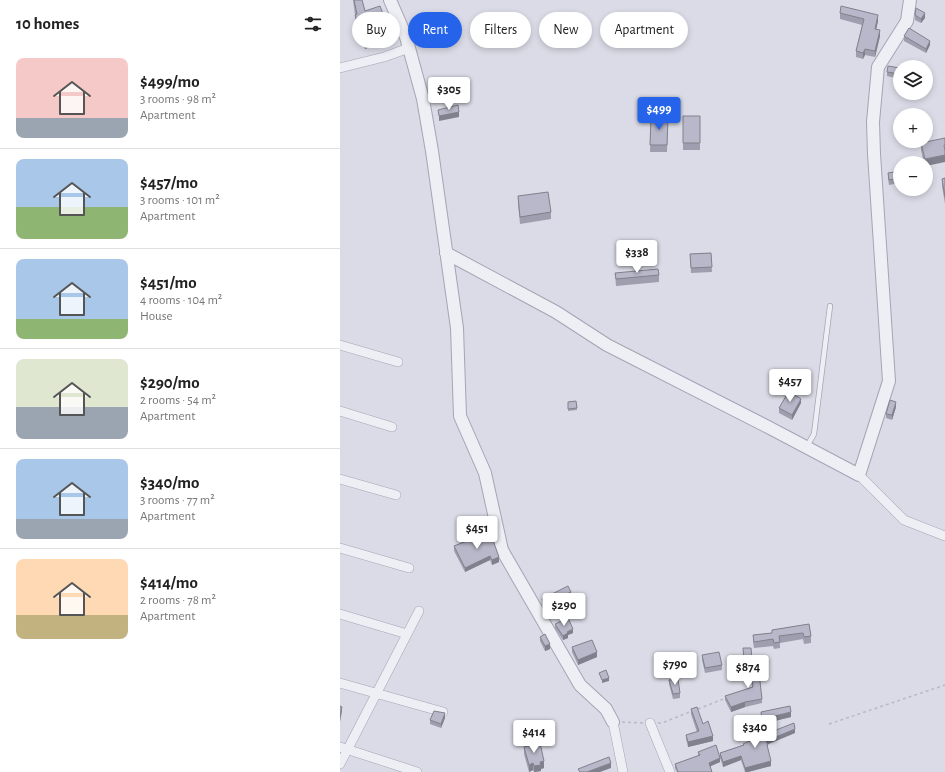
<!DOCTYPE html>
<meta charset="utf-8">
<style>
:root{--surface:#fff;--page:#f6f6f6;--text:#222;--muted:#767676;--line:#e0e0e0;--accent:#2563eb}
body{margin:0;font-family:"Alegreya Sans",sans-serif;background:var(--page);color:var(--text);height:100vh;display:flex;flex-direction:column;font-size:15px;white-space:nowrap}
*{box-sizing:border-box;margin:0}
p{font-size:13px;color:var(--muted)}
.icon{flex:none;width:22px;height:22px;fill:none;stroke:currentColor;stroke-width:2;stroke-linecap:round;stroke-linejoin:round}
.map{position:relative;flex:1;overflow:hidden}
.sheet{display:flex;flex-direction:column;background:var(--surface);width:340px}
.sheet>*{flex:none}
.top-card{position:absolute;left:12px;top:12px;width:380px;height:36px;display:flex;gap:8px}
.fabs{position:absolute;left:553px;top:60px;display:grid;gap:8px}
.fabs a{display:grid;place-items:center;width:40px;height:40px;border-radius:50%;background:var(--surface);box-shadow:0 2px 6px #0003;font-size:20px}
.price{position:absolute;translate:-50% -34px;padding:0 9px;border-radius:4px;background:#fff;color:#222;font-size:13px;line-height:26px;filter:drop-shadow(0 1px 2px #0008)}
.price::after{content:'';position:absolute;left:50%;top:24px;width:12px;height:9px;margin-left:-6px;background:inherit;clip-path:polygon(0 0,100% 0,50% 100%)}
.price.on{background:var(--accent);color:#fff}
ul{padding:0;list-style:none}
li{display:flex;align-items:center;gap:12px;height:100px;padding:0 16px}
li+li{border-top:1px solid var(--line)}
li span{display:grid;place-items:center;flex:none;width:112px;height:80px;border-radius:8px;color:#555}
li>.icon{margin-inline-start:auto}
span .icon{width:48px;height:48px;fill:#fffc;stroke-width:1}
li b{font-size:17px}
h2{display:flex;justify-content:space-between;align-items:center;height:48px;padding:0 16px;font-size:17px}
.chip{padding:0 14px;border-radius:18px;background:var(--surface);box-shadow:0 2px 6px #0003;font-size:14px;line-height:36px}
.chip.on{background:var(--accent);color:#fff}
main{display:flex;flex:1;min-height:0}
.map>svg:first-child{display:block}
</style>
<main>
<section class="sheet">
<h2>10 homes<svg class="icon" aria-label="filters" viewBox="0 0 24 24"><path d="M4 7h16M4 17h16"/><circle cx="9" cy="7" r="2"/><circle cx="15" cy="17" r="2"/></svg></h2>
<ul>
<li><span style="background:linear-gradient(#f6c9c9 75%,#9aa5b1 0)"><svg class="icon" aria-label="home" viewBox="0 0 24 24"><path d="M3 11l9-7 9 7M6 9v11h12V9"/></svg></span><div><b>$499/mo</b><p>3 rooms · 98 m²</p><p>Apartment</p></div></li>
<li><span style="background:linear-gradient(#a9c7e8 60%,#8fb573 0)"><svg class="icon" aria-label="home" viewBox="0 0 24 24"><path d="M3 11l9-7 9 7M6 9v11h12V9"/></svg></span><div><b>$457/mo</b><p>3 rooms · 101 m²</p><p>Apartment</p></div></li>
<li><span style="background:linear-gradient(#a9c7e8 75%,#8fb573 0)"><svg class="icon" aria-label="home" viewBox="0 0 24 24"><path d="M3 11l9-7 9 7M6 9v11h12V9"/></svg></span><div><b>$451/mo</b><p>4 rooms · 104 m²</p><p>House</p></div></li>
<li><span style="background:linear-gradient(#dfe7d0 60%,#9aa5b1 0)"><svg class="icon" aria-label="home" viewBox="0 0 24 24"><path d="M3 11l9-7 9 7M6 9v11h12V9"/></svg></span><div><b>$290/mo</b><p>2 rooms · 54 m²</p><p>Apartment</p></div></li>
<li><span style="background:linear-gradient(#a9c7e8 75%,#9aa5b1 0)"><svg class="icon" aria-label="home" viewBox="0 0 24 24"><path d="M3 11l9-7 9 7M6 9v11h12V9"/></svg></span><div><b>$340/mo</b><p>3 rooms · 77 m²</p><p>Apartment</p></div></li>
<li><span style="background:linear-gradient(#ffd9b3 70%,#c2b280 0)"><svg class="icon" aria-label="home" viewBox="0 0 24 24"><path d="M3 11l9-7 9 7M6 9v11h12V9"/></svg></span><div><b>$414/mo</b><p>2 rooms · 78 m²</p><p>Apartment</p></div></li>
</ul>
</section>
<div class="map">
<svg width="605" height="772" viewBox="0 0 605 772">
<rect width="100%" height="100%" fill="#dbdbe7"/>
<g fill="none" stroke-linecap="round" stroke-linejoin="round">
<defs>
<path id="service" d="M467,446L474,434L490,306"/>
<path id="minor" d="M0,68L44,57L69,48
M0,345L58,362
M0,411L52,427
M519,475L564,520L605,536
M0,479L56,495
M0,548L69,568
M0,614L67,634
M0,683L103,712
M273,722L283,772
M310,723L330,772
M0,747L77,772
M0,764L79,611"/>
<path id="tertiary" d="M50,0L66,37L83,99L92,151L117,328L120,416L145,473L162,550L240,685L266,709L273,722
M106,253L216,312L267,345L428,427L519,475L549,381L534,154L533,122L538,67L567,21L570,0"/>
</defs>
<use href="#service" stroke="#a4a4b4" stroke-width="6"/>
<use href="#minor" stroke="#a4a4b4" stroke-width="10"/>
<use href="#tertiary" stroke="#a4a4b4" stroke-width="14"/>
<path stroke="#b9b9c5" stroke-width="1.5" stroke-dasharray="3 3" stroke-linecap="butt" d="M358,709L386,698
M282,722L303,723
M318,723H322L352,711
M489,724L605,685"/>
<use href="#service" stroke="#eeeef5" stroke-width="4.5"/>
<use href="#minor" stroke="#eeeef5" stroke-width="9"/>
<use href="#tertiary" stroke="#eeeef5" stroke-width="12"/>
</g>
<path fill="#9e9eae" d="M13,0H22L25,11L48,27V40L25,49L15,22V15Z
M500,13L538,21L536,29L540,36L535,57L525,55L523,59L516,57V51L522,25L500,19Z
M575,15L585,18L581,23L575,20Z
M564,36L590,45L586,53L564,41Z
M560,68V79L547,76V72Z
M343,116H360V150H343Z
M311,117L328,118L327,152H310Z
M581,143L586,163H584L581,150Z
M560,171V183L549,185L548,178V173Z
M605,178V204L602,186V179Z
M562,189H569V191L562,192Z
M178,196L211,212V219L180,224L178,203Z
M371,253L372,272L351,273L350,254Z
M275,273L319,275V282L276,286Z
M236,401L237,410L228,411V402Z
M461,403L452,420L439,413V408Z
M556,407L552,420L546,418V414Z
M150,532L159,562L152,565L150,560L125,572L114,551V546Z
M231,597L205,610L202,604V599Z
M215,624L233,633L228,635V638L223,640L215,628Z
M469,624L471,636V643L464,644L463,639L440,643V648L434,649L433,646L414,648L413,642V635L432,633V630Z
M200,637L210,649L205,651L200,641Z
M232,647L257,657L238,665L232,652Z
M403,648L412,659V663L404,664Z
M362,655L382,665V670L365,673L362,660Z
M418,664L422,699V703L405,707L391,712L385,700V696L412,687L411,676H407V665Z
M329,680L340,693V698L333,699L329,684Z
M351,709L363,724L373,741L348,747L346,739V735L357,732L351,714Z
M421,712L451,717L422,724L421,717Z
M105,718L101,728L90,724V720Z
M455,733L428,744V749L431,766L408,772H405L401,760L383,767L380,758V762L370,766L372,772H337L335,768V764L358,756V752L380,757V753L403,745V744Z
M184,747L204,768L201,769V771L194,772L193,770L189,772L184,754Z"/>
<path fill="#81818d" d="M585,13V18L581,23V19Z
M538,15V21L535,35V29Z
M48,27V40L25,49V42L46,28Z
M540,30V36L535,57V51Z
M590,41V45L586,53V49Z
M525,49V55L523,59V53Z
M119,112V117L99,121V116Z
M605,155V162L586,166V163H585V159Z
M461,399V403L452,420V415Z
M556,402V407L552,420V415Z
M150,556V560L125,572V568Z
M159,557V562L152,565V560Z
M231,592V597L205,610V605Z
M233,629V633L228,635V638L223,640V636L227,632Z
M210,644V649L205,651V646Z
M257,652V657L238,665V660Z
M269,678V681L262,683V680Z
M405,702V707L391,712V707Z
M2,707V711L0,722V717Z
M451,712V717L422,724V719Z
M105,713V718L101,728V724Z
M455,729V733L426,745V741Z
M373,736V741L348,747V742Z
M401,756V760L383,767V762Z
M380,758V762L369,767V763Z
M204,761V768L201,769V771L194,772V766L200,762Z
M431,761V766L408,772H405V768Z
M193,763V770L189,772V765Z
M271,763V768L260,772H247Z"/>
<path fill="#b8b8ca" stroke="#81818d" d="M14,0H22L25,11L40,6L48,27L46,28L48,33L25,42L15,15L17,14Z
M501,6L538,15L535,29L540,30L535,51L525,49L523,53L516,51L524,19L500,13Z
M576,8L585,13L581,19L575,15Z
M569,28L590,41L586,49L564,36Z
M548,66L560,68V74L547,72Z
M118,105L119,112L99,116L98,110Z
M343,116H360V143H343Z
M311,117L328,118L327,145H310Z
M605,138V145H604L605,151V155L585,159L581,143Z
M560,171V178L549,180L548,173Z
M605,178V197L602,179Z
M208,192L211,212L180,217L178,196Z
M371,253L372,267L351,268L350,254Z
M318,269L319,275L276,279L275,273Z
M449,391L461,399L452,415L439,408Z
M550,400L556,402L552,415L546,414Z
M236,401L237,408L228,409V402Z
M150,532L159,557L152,560L150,556L125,568L114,546Z
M228,586L231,592L205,605L202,599Z
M228,618L233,629L227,632L228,633L223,636L215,624Z
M469,624L471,636L464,637L463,633L439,636L440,642L434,643L433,639L414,642L413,635L432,633V630Z
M205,634L210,644L205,646L200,637Z
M252,640L257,652L238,660L232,647Z
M403,648H411L412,659L404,660Z
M379,652L382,665L365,668L362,655Z
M418,664L422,699L405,702L391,707L385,696L413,687L411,671H407V665Z
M266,670L269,678L262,680L259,673Z
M338,679L340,693L333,694L329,680Z
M0,706L2,707L0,717Z
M450,706L451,712L422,719L421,712Z
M357,707L363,724L368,721L373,736L348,742L346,735L359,731L351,709Z
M94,711L105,713L101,724L90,720Z
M454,723L455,729L426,741L428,745H427L431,761L405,768L401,756L383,762L380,753L404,745L403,744L418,737Z
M200,743L204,761L200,762L201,765L194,766L193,763L189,765L184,747Z
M376,745L380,758L369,763L372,772H338L335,764L360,755L358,752Z
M269,757L271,763L247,772H240L238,769Z"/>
</svg>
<div class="fabs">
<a><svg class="icon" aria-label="layers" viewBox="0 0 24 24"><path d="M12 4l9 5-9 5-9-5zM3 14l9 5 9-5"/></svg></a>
<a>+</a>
<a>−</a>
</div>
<b class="price" style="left:109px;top:111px">$305</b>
<b class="price on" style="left:319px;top:131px">$499</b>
<b class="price" style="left:297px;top:274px">$338</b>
<b class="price" style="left:450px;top:403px">$457</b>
<b class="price" style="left:137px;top:550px">$451</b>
<b class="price" style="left:224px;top:627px">$290</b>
<b class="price" style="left:335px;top:686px">$790</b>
<b class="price" style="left:408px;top:689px">$874</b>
<b class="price" style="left:415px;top:749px">$340</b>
<b class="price" style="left:194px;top:754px">$414</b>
<div class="top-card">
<a class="chip">Buy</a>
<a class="chip on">Rent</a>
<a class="chip">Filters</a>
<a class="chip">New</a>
<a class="chip">Apartment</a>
</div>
</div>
</main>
